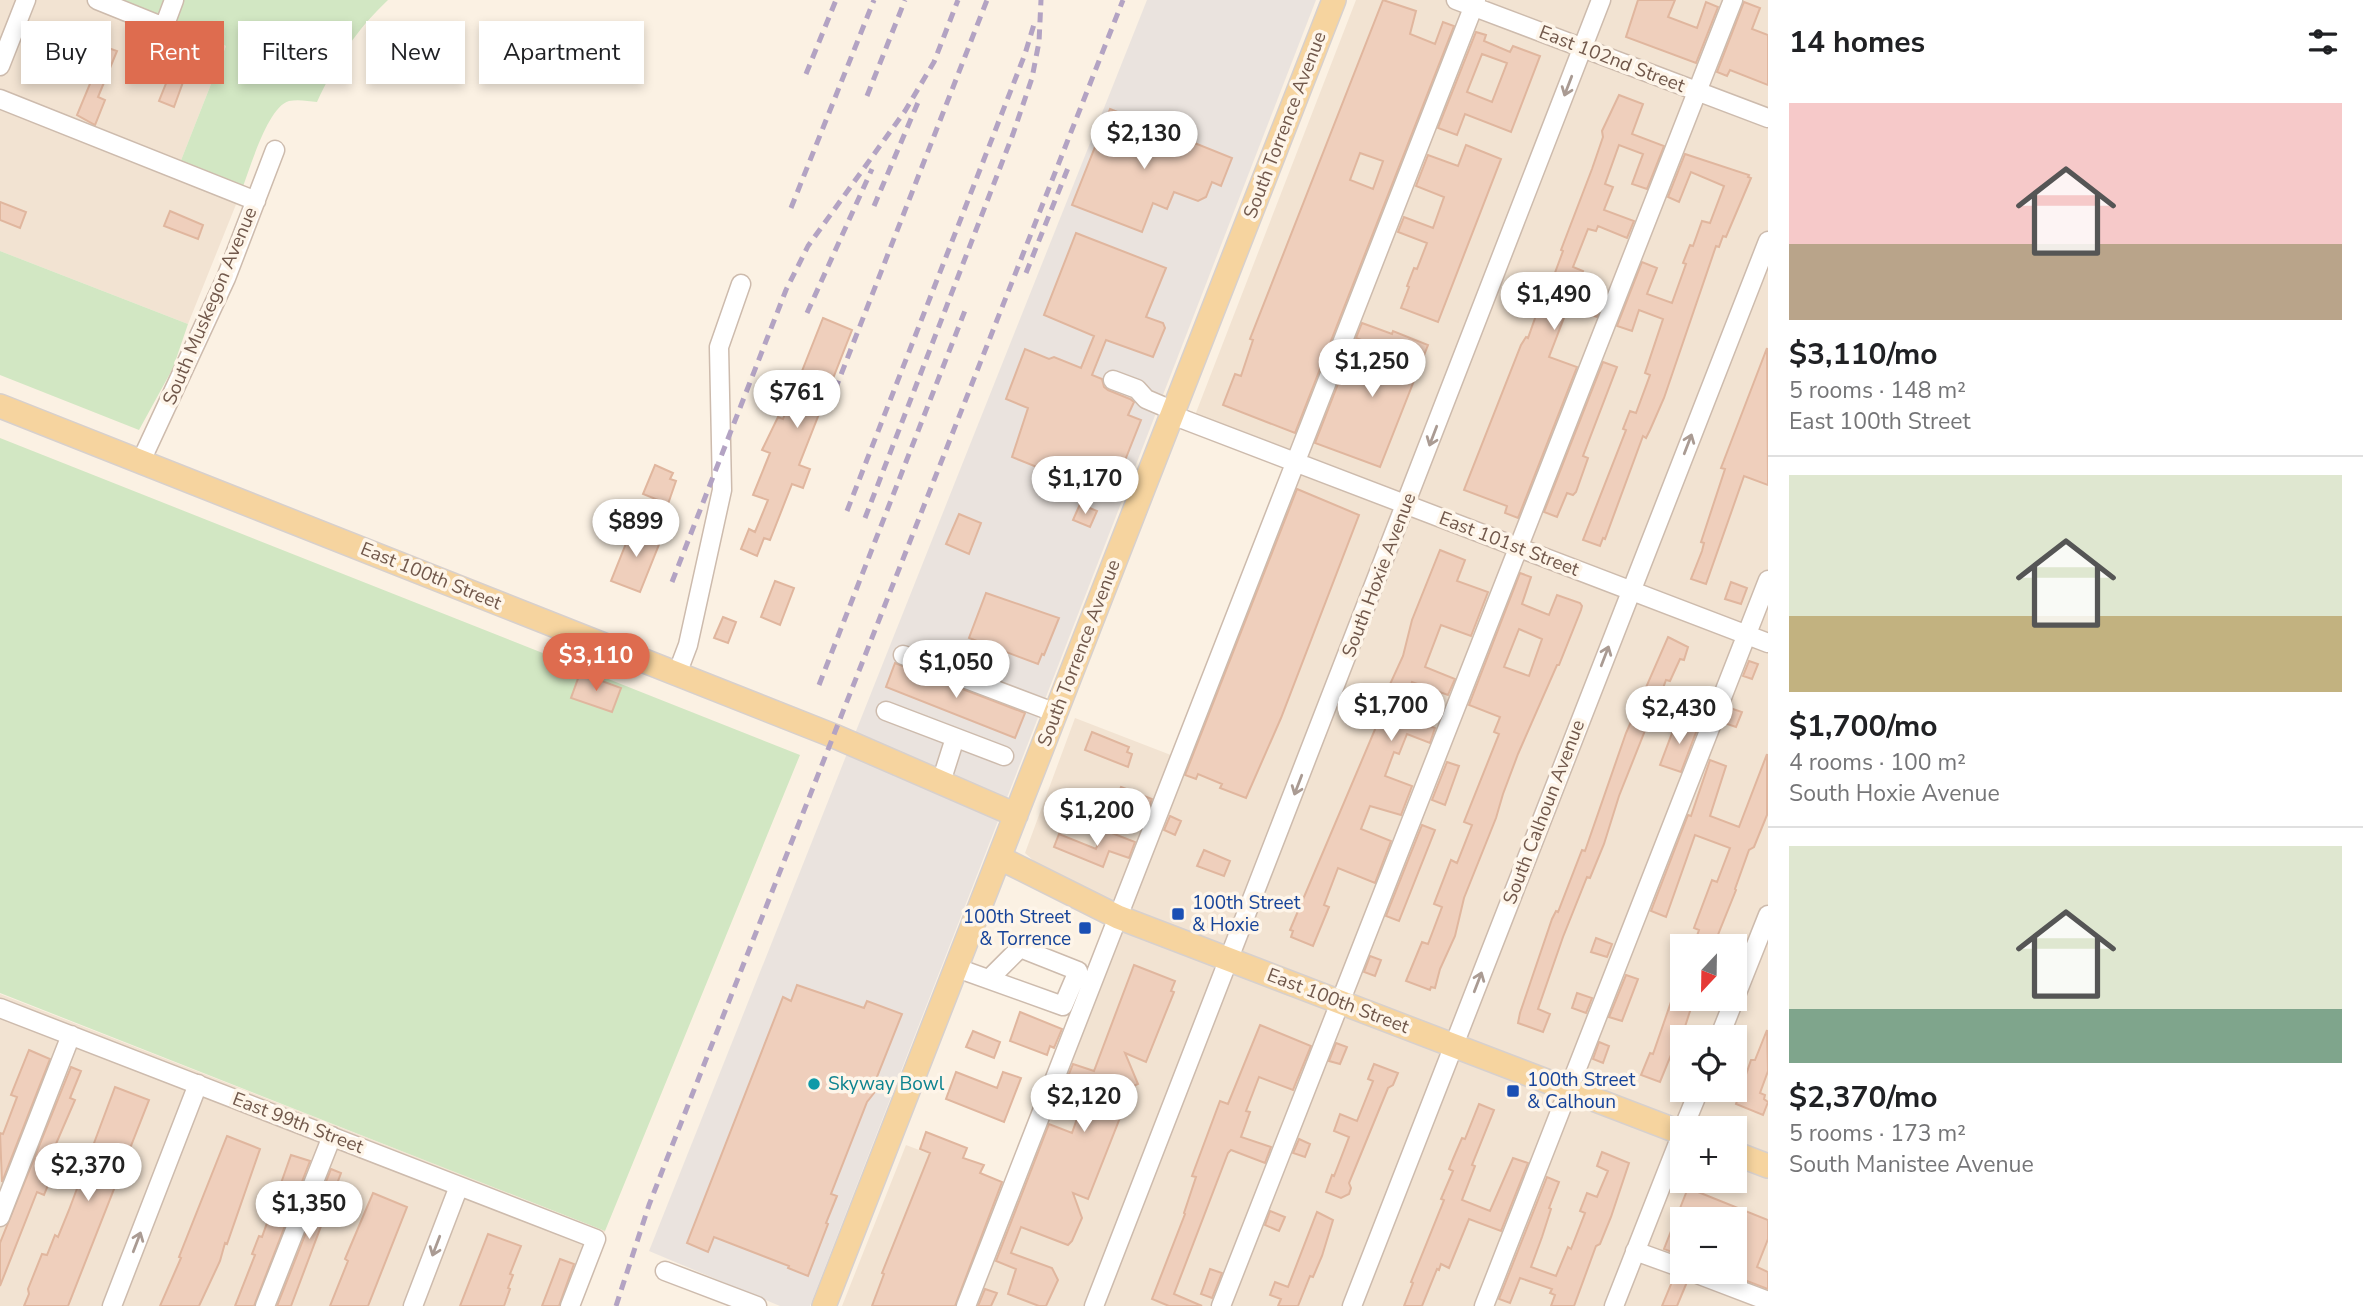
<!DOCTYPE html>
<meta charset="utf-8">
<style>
:root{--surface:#fff;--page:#f6f6f6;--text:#202124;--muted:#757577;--line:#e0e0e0;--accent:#de6c4f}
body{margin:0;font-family:"Nunito Sans",sans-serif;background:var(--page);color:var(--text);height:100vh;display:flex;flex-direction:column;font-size:26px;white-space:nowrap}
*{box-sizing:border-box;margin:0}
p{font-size:23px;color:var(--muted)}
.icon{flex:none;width:38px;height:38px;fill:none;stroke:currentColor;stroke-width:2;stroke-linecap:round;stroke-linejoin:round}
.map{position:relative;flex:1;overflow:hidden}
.side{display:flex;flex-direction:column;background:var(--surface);width:595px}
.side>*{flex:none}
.banner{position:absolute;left:21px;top:21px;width:665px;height:63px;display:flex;gap:14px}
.needle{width:46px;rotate:202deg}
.tools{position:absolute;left:1670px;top:934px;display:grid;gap:14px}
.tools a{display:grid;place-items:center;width:77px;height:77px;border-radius:0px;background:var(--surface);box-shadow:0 4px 10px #0003;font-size:35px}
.price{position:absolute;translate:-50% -60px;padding:0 16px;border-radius:24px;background:#fff;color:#222;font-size:23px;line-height:46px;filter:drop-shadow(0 2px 4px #0008)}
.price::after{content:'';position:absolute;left:50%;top:42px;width:21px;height:16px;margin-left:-10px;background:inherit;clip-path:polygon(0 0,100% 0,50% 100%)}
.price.current{background:var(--accent);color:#fff}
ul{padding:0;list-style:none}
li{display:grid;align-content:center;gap:14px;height:371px;padding:0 21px}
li+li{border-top:2px solid var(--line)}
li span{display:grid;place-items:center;height:217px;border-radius:0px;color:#555}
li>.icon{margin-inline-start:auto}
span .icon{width:126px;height:126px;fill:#fffc;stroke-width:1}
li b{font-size:30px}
h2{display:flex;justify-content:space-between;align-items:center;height:84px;padding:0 21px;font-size:30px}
.chip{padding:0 24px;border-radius:0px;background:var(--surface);box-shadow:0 4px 10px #0003;font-size:24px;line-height:63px}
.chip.current{background:var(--accent);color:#fff}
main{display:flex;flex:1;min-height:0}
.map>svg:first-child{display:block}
</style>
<main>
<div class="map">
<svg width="1768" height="1306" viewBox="0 0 1768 1306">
<rect width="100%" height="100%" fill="#fbf1e3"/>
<path fill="#f2e3d2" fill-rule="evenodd" d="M0,0H114L226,46L178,168L241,192L188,324L0,251Z
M1356,0H1768V1306H842L906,1145L1011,1185L1117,917L1063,887L1025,853L1075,718L1176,757L1293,462L1192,423ZM1682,947H1734V999H1682ZM1682,1038H1734V1090H1682ZM1682,1129H1734V1181H1682ZM1682,1220H1734V1272H1682Z
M0,994L605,1231L576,1306H0Z"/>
<path fill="#eae3de" d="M1147,0H1316L810,1306H780L649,1251Z"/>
<path fill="#d2e7c3" d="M114,0H388C356,30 335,63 317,102C308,101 298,99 289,101C267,107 249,172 241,192L178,168L226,46Z
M0,251L188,324L173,368L139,430L0,375Z
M0,438L800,755L605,1231L0,993Z"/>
<path fill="#efcfbc" stroke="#e0b69e" stroke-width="2" fill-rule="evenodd" d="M1383,0L1416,11L1410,34L1435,44L1443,22L1454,26L1295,433L1223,405L1235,374L1241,376L1253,340L1250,339ZM1360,153L1383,161L1373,189L1350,180Z
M1638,0H1675L1668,17L1697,28L1706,2L1718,7L1696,63L1626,37Z
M1744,2L1760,8L1752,29L1768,35V85L1730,70L1727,76L1717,72Z
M1476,32L1486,35L1484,41L1510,52L1513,46L1540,56L1511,132L1465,114L1457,135L1438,128ZM1482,54L1507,63L1492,102L1467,92Z
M100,45L117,51L98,97L105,100L95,125L77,115L92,79L88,77Z
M173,66L187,71L174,107L159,101Z
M1619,95L1643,104L1632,134L1664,146L1647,189L1632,184L1643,154L1619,145L1605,184L1613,187L1604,210L1634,221L1627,238L1598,226L1596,231L1588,229L1573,267L1583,271L1574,292L1602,303L1597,317L1570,307L1567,310L1549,357L1577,367L1518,518L1505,513L1507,506L1464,490L1521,345L1526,337L1528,338L1545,290L1549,289L1563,251L1561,250L1592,169L1603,137L1602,131Z
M1110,109L1232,158L1221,186L1212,182L1206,197L1198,201L1174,192L1167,209L1153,203L1142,232L1072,205Z
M1466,145L1501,159L1438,322L1401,308L1409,287L1407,286L1414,268L1417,269L1427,243L1398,232L1404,217L1433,228L1444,197L1416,186L1428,155L1458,166Z
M1685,154L1749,175L1748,177L1751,178L1726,237L1723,236L1719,247L1716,246L1664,398L1650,430L1646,438L1643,436L1605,539L1603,538L1600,546L1583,540L1626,430L1623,429L1630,411L1636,413L1650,375L1645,373L1663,319L1639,310L1632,331L1617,326L1642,262L1657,268L1647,294L1672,303L1686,264L1683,263L1690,245L1693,246L1702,221L1710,223L1724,186L1691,172L1679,202L1668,197Z
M0,202L26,212L20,228L0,220Z
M170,211L203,225L198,239L164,226Z
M1076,233L1166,268L1146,317L1163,323L1165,328L1153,357L1106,340L1092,375L1102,379L1104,387L1108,390L1130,399L1134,402L1128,415L1141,420L1120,473L1107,468L1099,488L1094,490L1012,457L1028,408L1006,399L1025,349L1049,359L1054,357L1081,368L1094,336L1044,315Z
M823,318L852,330L799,465L810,469L803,488L792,484L770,540L764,538L757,556L741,549L749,529L755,532L768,500L753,495L770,453L762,450L778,417L783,419Z
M1362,323L1392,334L1393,331L1428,345L1380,467L1315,443L1345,366L1366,374L1367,371L1376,375L1385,349L1356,338Z
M1767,348L1768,485L1744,476L1706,584L1691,579L1702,551L1704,543L1701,542L1725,469L1721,468Z
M1603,362L1617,367L1583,456L1588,458L1576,492L1573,495L1567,493L1557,517L1544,512Z
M655,465L673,473L670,479L676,481L668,504L643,494Z
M1297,489L1359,515L1281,718L1246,798L1220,788L1222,784L1198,774L1196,779L1185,775Z
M1080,504L1097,511L1090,527L1073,520Z
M959,514L981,523L969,554L946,544Z
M633,526L662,537L640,592L611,581Z
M1440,550L1465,560L1457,581L1488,592L1471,636L1441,625L1425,667L1455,679L1448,695L1412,682L1400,715L1435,728L1430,743L1407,734L1399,754L1394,752L1385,776L1412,786L1401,815L1370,806L1361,829L1391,841L1375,883L1338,868L1324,905L1329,907L1313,946L1291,937L1293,931L1290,930L1379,720L1386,693L1403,656L1412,620Z
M1520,573L1531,577L1522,604L1549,615L1557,595L1580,603L1582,606L1581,610L1559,665H1557L1518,754L1503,794L1496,818L1464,898L1455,936L1440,969L1435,988L1431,987L1430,990L1406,981L1422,942L1428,944L1442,907L1434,904L1451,860L1457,863L1472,825L1464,822L1499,734L1494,732L1500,717L1469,705ZM1519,629L1542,639L1529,676L1504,667Z
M775,581L794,588L780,625L761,617Z
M1731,582L1747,588L1741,604L1725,599Z
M986,593L1059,618L1044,655L1042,654L1038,664L969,638Z
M723,617L736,622L728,643L714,638Z
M1668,637L1688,647L1684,660L1680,659L1670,681L1666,680L1654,713H1652L1619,796L1604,844L1590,878L1587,877L1563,937L1538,1009L1550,1014L1543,1032L1518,1023L1520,1013L1552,919L1556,911L1558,912L1582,850L1585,851L1626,733Z
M1749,661L1758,664L1752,679L1743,676Z
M895,663L1025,713L1015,738L886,687Z
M580,673L621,688L612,712L571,698Z
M1730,708L1742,712L1736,727L1724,723Z
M1677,720L1698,727L1681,772L1660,765Z
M1092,732L1129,747L1127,752L1132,754L1128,767L1085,750Z
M1767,754V815L1754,847L1749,850L1735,889L1736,890L1713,947H1693L1699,930L1694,928L1712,880L1717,882L1730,848L1695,835L1666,917L1651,911L1688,815L1691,816L1710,760L1726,766L1710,816L1739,827Z
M1447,762L1459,766L1445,805L1432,800Z
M1121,787L1152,799L1146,815L1115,802Z
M1170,816L1181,821L1175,835L1164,830Z
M1422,825L1435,830L1399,921L1386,916Z
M1104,830L1135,842L1129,858L1109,851L1103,867L1054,847L1059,834L1096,849Z
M1204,850L1230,861L1224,876L1197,866Z
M1596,938L1612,944L1607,957L1591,952Z
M1370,956L1381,960L1375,976L1364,972Z
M1134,965L1175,981L1171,991L1174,992L1146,1062L1125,1053L1138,1084L1107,1098L1125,1105L1088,1199L1073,1193L1082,1218L1072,1241L1068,1245L1021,1227L1011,1253L1052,1268L1058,1280L1046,1306H1039L1008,1294L1016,1269L996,1261L1049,1124L1072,1133L1081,1107L1059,1098L1073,1064L1094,1071Z
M1626,975L1638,979L1622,1021L1609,1017Z
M797,985L864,1008L867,1001L902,1014L877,1077L878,1088L867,1102L831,1194L837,1196L826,1223L828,1224L808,1276L788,1268L789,1266L714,1237L708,1252L687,1243L783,997L791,1001Z
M1577,993L1592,998L1586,1013L1572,1008Z
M1672,999H1686L1693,1002L1680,1042L1677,1040L1660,1082L1641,1075L1650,1053L1653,1054Z
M1020,1012L1062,1029L1054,1048L1050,1046L1047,1055L1010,1041Z
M1260,1025L1311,1046L1293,1090L1259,1077L1246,1111L1250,1112L1241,1137L1271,1147L1265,1163L1231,1150L1228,1153L1174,1294L1202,1306H1169L1152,1299L1185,1214L1184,1213L1196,1177L1192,1176L1220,1101L1228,1104Z
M1767,1030L1768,1071L1760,1093L1765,1095L1764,1099L1768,1102L1763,1115L1736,1104L1751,1060H1755Z
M973,1031L1000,1042L994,1058L966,1047Z
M1599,1042L1609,1046L1603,1063L1593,1059Z
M1336,1043L1347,1047L1340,1064L1329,1061Z
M29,1050L50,1059L2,1182L0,1133L3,1134L17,1097L11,1095Z
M1374,1064L1398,1073L1393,1085L1388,1088L1356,1166L1349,1183L1351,1188L1349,1194L1341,1198L1326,1192L1332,1175L1334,1176L1349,1137L1334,1131L1340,1114L1357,1121L1373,1081L1368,1079Z
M71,1067L81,1071L70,1098L75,1100L52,1153L54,1154L44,1178L50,1180L44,1195L37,1192L0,1286V1243Z
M956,1072L997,1088L1003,1072L1021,1078L1004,1122L946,1099Z
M115,1087L149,1100L68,1306H24L29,1294L28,1289L42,1254L47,1255L55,1235L58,1237L69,1210Z
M1479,1104L1494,1110L1472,1165L1475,1166L1462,1200L1490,1211L1513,1158L1528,1163L1501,1231L1469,1219L1449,1268L1441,1264L1439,1270L1437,1269L1422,1306H1404L1413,1283L1411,1282L1444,1200L1441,1199L1453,1171L1449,1169L1453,1159L1462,1138L1465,1139Z
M926,1132L967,1148L963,1158L984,1165L980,1173L1002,1182L955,1306H872L884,1274L882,1273L930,1153L920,1149Z
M227,1136L260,1149L227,1244L225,1243L220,1261L199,1306H160L181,1258L179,1257Z
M1299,1139L1310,1144L1305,1157L1293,1153Z
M1602,1152L1629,1163L1611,1217L1600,1244L1596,1246L1574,1306H1551L1555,1295L1550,1293L1552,1289L1520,1278L1510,1303L1499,1299L1547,1177L1559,1182L1549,1208L1551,1209L1542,1237L1531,1267L1556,1276L1568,1247L1571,1249L1585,1213L1580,1211L1587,1193L1597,1197L1608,1171L1597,1166Z
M291,1155L310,1161L254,1306H235L255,1255L252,1254L259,1236L262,1237Z
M331,1169L341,1173L291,1306H277Z
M1688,1188L1768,1220V1239L1757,1267L1768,1272V1289L1734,1276V1220H1682V1256L1664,1249Z
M373,1193L407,1207L368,1306H330L348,1261L345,1259Z
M1270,1211L1285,1217L1279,1231L1265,1225Z
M1317,1212L1333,1220L1322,1256L1313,1277L1310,1276L1298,1306H1278L1281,1299L1270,1295L1275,1282L1288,1287Z
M488,1234L521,1246L510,1274L513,1275L508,1288L510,1289L504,1306H460Z
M560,1259L574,1264L559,1306H542Z
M1210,1269L1222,1273L1212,1298L1201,1294Z
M1674,1277L1687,1282L1677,1306H1662Z
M985,1289L997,1293L991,1306H978Z"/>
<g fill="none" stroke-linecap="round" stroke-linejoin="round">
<defs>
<path id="minor" d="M97,0L164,27L174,0
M1456,0L1768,118
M0,66L26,0
M0,99L256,201
M1113,380L1137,389L1146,399L1174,411
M1172,415L1768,643
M141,461L226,278L275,150
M903,655L1056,713
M677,674L688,645L722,490L719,347L741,284
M886,711L1004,756
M941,782L955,738
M957,968L1063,1006L1078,971L1020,948L989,979
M0,1008L596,1239L570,1306
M1719,1038L1768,915
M1683,1129L1699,1090
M0,1217L71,1035
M1635,1251L1682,1268
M665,1271L757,1306
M1692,1272L1768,1301
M112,1306L198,1084
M265,1306L332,1136
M413,1306L459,1186
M966,1306L1476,0
M1094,1306L1601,0
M1221,1306L1733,0
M1352,1306L1768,241
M1484,1306L1768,580
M1614,1306L1682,1133"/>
<path id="major" d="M0,406L834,736L1016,815
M1000,858L1118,917L1682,1133
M1734,1153L1768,1166
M824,1306L1334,0"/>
</defs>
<use href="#minor" stroke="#cdbbad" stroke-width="21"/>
<use href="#major" stroke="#d7d0cd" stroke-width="26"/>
<use href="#minor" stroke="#fff" stroke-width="18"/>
<use href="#major" stroke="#f6d49f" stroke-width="23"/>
<path stroke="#b3a3c3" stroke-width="5" stroke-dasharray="10 7" stroke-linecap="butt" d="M806,74L836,0
M867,96L905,0
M874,206L919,100
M791,208L874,0
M1026,273L1070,163
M807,313L872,169
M835,390L987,0
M847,511L1025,54L1035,21
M865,518L1013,134L1032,78L1039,42L1041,0
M672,582L786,290L808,246L905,111L934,62L958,0
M819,685L966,308
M616,1306L649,1205L670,1151L1123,0"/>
</g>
<defs><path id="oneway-shaft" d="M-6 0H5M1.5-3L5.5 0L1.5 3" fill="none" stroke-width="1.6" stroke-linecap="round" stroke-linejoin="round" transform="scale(1.75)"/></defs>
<g stroke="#aa9b93">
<use href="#oneway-shaft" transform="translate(1568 86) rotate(111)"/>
<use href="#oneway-shaft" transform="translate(1433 436) rotate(111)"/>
<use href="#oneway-shaft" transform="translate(1688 444) rotate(-69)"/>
<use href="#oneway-shaft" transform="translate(1605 656) rotate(-69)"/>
<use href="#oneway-shaft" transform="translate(1298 785) rotate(111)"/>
<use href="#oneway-shaft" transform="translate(1478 982) rotate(-69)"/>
<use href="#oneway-shaft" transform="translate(137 1242) rotate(-69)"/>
<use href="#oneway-shaft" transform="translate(436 1246) rotate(111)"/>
</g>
<g fill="#1a4fb4" stroke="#fef5e9" stroke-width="2.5">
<rect x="1171" y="907" width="14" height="14" rx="3.5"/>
<rect x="1078" y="921" width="14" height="14" rx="3.5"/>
<rect x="1506" y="1084" width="14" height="14" rx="3.5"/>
</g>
<circle fill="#0f9aa8" stroke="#fef5e9" stroke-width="2.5" cx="814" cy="1084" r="7"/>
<g text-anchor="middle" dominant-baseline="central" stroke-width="7" stroke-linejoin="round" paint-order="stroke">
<g font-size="19" fill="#71584b" stroke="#fef5e9">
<text transform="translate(1612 59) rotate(21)">East 102nd Street</text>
<text transform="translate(1285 125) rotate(-69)">South Torrence Avenue</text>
<text transform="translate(210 306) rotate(-67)">South Muskegon Avenue</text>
<text transform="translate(1509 544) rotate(21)">East 101st Street</text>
<text transform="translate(1379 575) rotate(-69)">South Hoxie Avenue</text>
<text transform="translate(431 576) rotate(22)">East 100th Street</text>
<text transform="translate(1079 653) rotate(-69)">South Torrence Avenue</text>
<text transform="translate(1544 812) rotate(-69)">South Calhoun Avenue</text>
<text transform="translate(1338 1001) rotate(21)">East 100th Street</text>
<text transform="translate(298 1123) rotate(21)">East 99th Street</text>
</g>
<g font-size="19" fill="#164399" stroke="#fef5e9" text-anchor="start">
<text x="1192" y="903">100th Street<tspan x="1192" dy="22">&amp; Hoxie</tspan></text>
<text x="1071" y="917" text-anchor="end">100th Street<tspan x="1071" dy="22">&amp; Torrence</tspan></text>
<text x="1527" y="1080">100th Street<tspan x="1527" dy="22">&amp; Calhoun</tspan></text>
</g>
<g font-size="19" fill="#0d838f" stroke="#fef5e9" text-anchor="start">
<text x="828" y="1084">Skyway Bowl</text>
</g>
</g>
</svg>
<div class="tools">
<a><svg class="needle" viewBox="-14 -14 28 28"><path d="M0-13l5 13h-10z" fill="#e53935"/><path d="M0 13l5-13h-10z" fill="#757577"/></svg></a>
<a><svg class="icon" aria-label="locate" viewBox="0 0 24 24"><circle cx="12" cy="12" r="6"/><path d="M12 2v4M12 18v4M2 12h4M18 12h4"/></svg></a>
<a>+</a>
<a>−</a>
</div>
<b class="price" style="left:1144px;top:171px">$2,130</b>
<b class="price" style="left:1554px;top:332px">$1,490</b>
<b class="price" style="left:1372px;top:399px">$1,250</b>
<b class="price" style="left:797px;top:430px">$761</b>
<b class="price" style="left:1085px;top:516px">$1,170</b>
<b class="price" style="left:636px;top:559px">$899</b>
<b class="price current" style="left:596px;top:693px">$3,110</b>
<b class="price" style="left:956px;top:700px">$1,050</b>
<b class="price" style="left:1391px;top:743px">$1,700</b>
<b class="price" style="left:1679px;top:746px">$2,430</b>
<b class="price" style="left:1097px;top:848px">$1,200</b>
<b class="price" style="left:1084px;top:1134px">$2,120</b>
<b class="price" style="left:88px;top:1203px">$2,370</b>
<b class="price" style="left:309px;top:1241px">$1,350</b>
<div class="banner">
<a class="chip">Buy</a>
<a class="chip current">Rent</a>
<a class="chip">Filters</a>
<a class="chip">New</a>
<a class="chip">Apartment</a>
</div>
</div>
<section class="side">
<h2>14 homes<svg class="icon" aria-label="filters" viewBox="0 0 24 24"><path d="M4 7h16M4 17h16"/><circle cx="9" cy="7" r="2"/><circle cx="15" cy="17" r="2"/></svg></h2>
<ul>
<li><span style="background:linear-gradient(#f6c9c9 65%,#b9a48a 0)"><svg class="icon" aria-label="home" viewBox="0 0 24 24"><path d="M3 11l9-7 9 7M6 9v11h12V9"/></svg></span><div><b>$3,110/mo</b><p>5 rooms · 148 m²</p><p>East 100th Street</p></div></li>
<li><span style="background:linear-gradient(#dfe7d0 65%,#c2b280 0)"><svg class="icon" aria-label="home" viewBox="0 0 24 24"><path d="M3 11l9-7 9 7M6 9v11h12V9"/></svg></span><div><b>$1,700/mo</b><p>4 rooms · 100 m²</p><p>South Hoxie Avenue</p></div></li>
<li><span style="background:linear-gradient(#dfe7d0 75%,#7fa58c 0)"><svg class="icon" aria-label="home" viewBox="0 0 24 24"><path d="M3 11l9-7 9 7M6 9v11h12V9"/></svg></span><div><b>$2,370/mo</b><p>5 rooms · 173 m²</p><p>South Manistee Avenue</p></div></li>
</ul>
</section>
</main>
